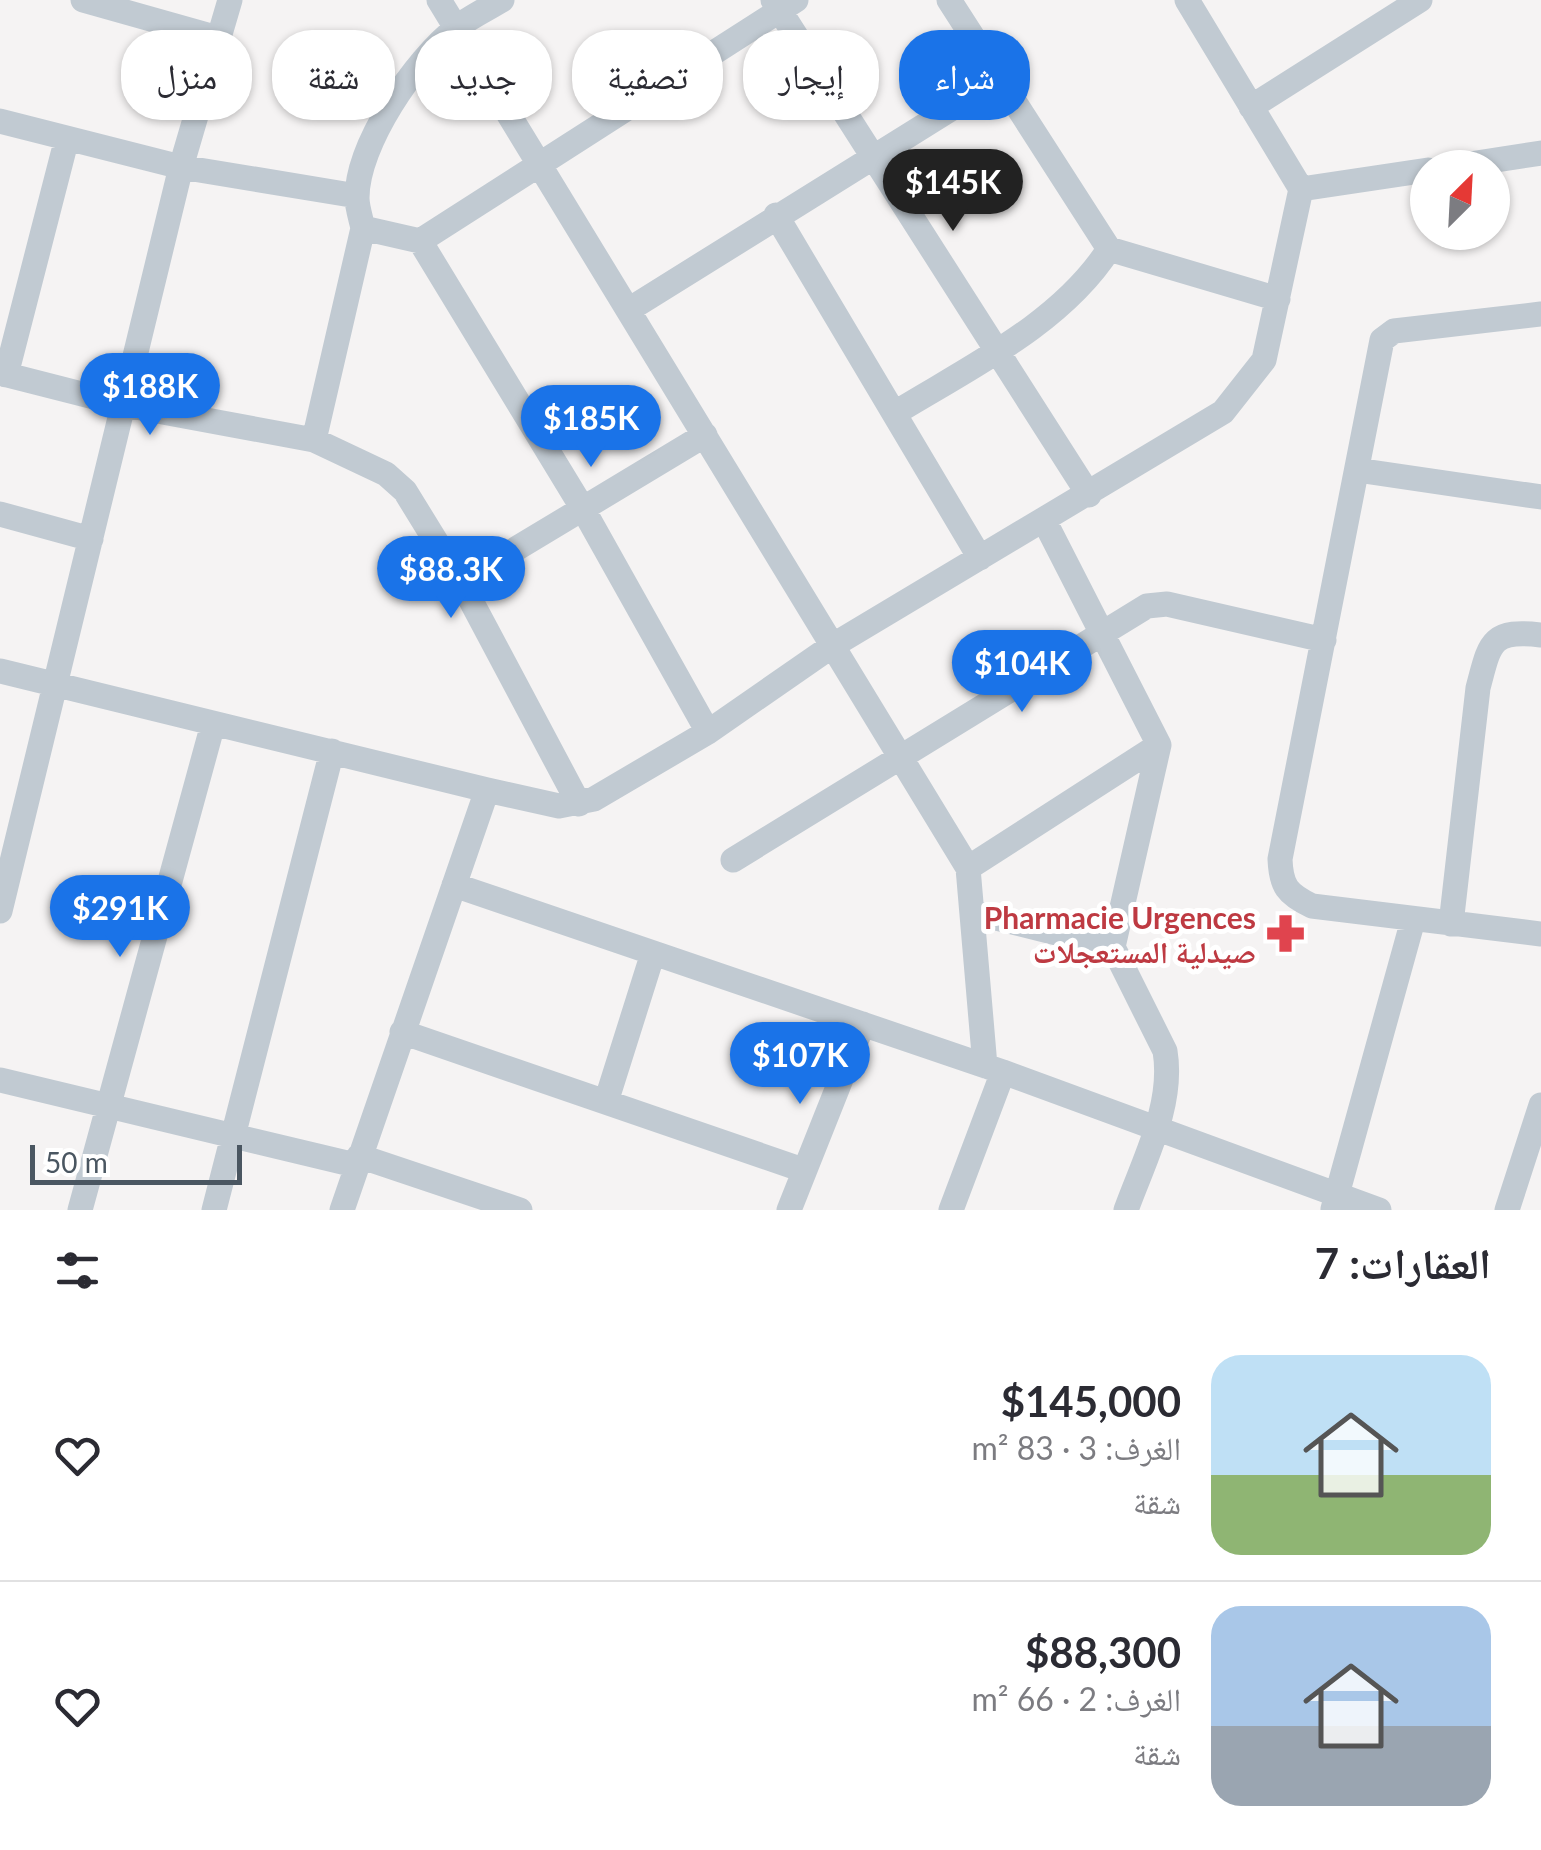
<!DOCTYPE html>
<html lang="ar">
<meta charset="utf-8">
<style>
:root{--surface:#fff;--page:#f2f2f3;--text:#2b2b33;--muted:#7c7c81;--line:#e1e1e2;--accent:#1a73e8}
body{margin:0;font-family:Lato,"Noto Naskh Arabic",sans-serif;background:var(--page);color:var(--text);direction:rtl;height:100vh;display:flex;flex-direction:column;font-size:38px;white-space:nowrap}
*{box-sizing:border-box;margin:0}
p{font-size:32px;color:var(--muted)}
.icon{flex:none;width:55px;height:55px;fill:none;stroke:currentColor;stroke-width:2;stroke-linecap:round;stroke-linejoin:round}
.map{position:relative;height:1210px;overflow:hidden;direction:ltr}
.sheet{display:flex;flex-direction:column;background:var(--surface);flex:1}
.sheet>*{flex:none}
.hud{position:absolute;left:30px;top:30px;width:1000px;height:90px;direction:rtl;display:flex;gap:20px}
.needle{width:65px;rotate:24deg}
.buttons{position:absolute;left:1410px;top:150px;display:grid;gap:20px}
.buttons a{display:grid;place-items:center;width:100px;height:100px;border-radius:50%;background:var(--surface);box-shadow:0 2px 8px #0004;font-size:50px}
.scale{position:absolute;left:30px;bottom:25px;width:212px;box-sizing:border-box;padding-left:10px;border:5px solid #4a5661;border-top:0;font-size:28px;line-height:35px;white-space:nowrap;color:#4a5661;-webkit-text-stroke:8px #fff;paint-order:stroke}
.price{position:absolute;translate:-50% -85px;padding:0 22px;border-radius:35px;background:var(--accent);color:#fff;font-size:32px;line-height:65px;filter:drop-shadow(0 2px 5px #0008)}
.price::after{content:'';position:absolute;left:50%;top:60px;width:30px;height:22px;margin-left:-15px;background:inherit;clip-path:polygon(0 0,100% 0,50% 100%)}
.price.active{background:#222;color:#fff}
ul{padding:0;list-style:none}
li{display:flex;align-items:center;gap:30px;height:250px;padding:0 50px}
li+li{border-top:2px solid var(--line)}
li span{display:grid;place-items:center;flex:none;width:280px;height:200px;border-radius:30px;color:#555}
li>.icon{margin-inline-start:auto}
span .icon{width:120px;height:120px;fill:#fffc;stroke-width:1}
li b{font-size:42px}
h2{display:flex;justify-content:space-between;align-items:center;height:120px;padding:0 50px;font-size:42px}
.pill{padding:0 35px;border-radius:40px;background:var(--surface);box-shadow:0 2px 8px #0004;font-size:35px;line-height:90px}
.pill.active{background:var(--accent);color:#fff}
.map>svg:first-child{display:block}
</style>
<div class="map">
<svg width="1541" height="1210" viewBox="0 0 1541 1210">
<rect width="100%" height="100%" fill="#f5f3f3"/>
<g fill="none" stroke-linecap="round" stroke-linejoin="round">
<path stroke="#c1cad2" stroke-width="25" d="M83,0L218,38
M439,0L968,868L1159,745L1045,522
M773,0L1089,495
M1251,107L1420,0
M0,121L181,167L357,196
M1444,168L1541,153
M1301,189L1428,170
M776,215L980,558
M363,228L420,241L796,0
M420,241L583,509L708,732
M1109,249L1278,299
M630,309L999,79
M1541,314L1394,331L1382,340L1280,859C1281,886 1287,894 1312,906L1541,934
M0,373L125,405L314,440L386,474L405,491L461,582L579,804
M6,375L67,138
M895,413C968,368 1061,324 1109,249L949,0
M314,440L363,228C361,219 357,207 357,198C357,144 415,60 456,28C470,17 487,9 502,0
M1357,470L1541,497
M0,514L91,539
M461,582L705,435
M0,671L487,790L559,806L594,799L708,732L832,646L1223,412L1264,360L1301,189L1187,0
M733,860L1147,606L1167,604L1324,640
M968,868L985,1066
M454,885L1003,1072L1379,1210
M0,911L181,167L230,0
M972,912L1113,947L1165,1051C1174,1105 1144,1160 1126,1210
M1451,924L1478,688C1490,643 1490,629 1541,635
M1113,947L1159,745
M402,1032L803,1170
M0,1080L355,1165
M606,1102L653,953
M359,1156L520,1210
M1333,1209L1413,920
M80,1210L213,724
M214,1210L332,751
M342,1210L487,790
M789,1210L863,1024
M951,1210L1003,1072
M1507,1210L1541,1105"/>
</g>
<defs>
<symbol id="pharmacy-bare" viewBox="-9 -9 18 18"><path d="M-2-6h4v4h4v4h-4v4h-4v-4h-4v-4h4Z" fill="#e0444e" stroke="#fff" stroke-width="2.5" paint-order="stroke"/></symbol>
</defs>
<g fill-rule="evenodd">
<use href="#pharmacy-bare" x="1258" y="906" width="55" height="55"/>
</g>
<g text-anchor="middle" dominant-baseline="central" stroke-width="10" stroke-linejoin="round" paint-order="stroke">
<g font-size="30" font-weight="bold" fill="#be3a42" stroke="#fff" text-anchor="end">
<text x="1256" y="917">Pharmacie Urgences<tspan x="1256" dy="34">صيدلية المستعجلات</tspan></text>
</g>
</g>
</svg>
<div class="buttons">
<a><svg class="needle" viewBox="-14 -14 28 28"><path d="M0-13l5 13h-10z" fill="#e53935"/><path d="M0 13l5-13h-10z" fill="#7c7c81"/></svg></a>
</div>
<div class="scale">50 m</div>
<b class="price active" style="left:953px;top:234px">$145K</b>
<b class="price" style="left:150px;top:438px">$188K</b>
<b class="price" style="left:591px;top:470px">$185K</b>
<b class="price" style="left:451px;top:621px">$88.3K</b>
<b class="price" style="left:1022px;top:715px">$104K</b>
<b class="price" style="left:120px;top:960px">$291K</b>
<b class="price" style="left:800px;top:1107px">$107K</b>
<div class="hud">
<a class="pill active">شراء</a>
<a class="pill">إيجار</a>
<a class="pill">تصفية</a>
<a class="pill">جديد</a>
<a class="pill">شقة</a>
<a class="pill">منزل</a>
</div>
</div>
<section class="sheet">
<h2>العقارات: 7<svg class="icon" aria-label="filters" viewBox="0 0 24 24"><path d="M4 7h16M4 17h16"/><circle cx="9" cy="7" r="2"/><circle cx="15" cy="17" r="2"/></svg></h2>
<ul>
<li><span style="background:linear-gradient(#bfe0f5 60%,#8fb573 0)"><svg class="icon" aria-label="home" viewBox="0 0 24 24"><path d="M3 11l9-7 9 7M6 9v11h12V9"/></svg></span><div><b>$145,000</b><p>الغرف: 3 · 83 m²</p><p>شقة</p></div><svg class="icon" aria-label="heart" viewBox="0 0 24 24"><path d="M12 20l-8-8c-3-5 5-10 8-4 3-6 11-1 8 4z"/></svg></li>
<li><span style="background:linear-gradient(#a9c7e8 60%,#9aa5b1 0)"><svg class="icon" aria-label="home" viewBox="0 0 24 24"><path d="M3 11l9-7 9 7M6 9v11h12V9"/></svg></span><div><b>$88,300</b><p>الغرف: 2 · 66 m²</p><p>شقة</p></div><svg class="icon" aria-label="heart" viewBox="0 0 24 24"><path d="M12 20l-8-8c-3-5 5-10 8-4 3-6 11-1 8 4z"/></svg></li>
</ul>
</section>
